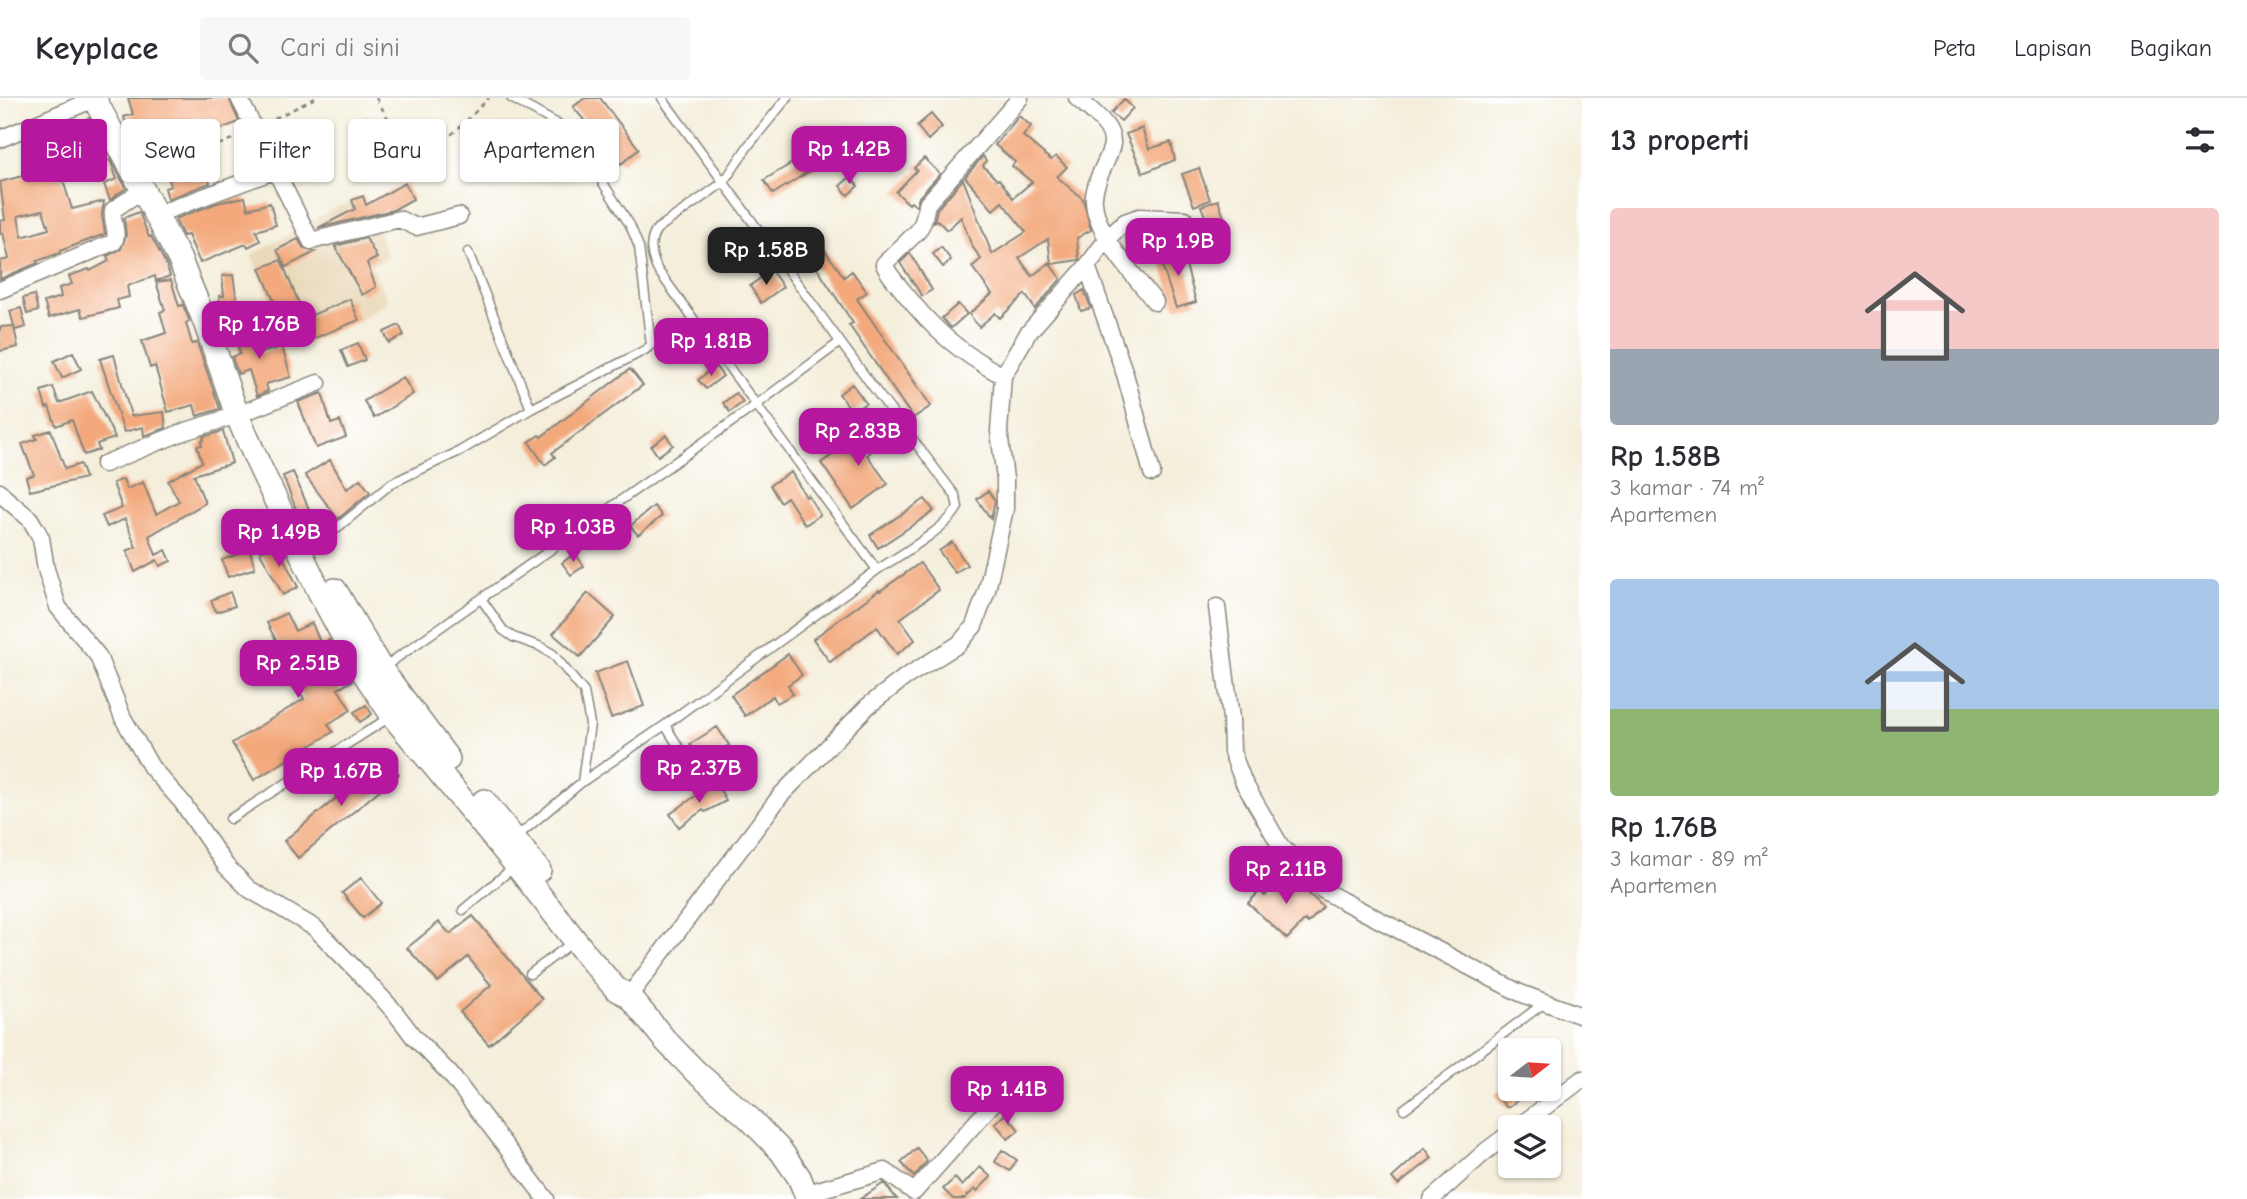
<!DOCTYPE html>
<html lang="id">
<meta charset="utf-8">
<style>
:root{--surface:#fff;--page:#f7f7f7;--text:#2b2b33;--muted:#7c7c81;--line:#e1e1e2;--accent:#b5179e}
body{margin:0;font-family:"Comic Neue",sans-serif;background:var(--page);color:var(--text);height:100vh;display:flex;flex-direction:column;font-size:26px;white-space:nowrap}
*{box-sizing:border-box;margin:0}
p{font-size:23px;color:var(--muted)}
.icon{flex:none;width:38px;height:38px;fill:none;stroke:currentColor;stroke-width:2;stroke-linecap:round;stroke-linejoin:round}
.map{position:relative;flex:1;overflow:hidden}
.details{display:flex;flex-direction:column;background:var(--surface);width:665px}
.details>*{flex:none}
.guide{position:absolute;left:21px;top:21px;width:665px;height:63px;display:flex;gap:14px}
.needle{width:46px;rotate:73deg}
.fabs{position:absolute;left:1498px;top:940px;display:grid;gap:14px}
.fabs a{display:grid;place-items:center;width:63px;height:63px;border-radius:7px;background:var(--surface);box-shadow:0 2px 5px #0004;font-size:35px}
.price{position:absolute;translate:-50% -60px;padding:0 16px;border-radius:14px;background:var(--accent);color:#fff;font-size:23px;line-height:46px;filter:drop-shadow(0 2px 4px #0008)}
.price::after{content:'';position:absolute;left:50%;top:42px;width:21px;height:16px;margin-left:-10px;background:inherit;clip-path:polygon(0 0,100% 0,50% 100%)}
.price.on{background:#222;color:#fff}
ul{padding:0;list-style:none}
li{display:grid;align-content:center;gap:14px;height:371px;padding:0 28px}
li span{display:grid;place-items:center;height:217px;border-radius:7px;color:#555}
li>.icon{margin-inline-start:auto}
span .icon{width:126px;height:126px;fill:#fffc;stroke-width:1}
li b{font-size:30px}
h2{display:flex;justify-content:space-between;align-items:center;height:84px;padding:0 28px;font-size:30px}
.chip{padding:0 24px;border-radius:7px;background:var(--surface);box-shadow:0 2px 5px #0004;font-size:24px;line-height:63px}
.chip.on{background:var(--accent);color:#fff}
header{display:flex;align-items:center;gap:42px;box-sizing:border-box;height:98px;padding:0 35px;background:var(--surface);border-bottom:2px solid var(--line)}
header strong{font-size:33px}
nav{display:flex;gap:38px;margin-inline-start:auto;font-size:24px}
.search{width:490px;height:63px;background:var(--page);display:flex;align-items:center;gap:18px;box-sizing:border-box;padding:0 24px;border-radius:7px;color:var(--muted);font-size:26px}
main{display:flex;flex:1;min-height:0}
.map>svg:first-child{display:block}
</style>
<header>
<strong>Keyplace</strong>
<div class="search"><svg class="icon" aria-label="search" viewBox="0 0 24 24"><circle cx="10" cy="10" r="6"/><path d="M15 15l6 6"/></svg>Cari di sini</div>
<nav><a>Peta</a><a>Lapisan</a><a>Bagikan</a></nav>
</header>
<main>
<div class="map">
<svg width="1582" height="1101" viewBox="0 0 1582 1101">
<rect width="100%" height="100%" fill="#fff"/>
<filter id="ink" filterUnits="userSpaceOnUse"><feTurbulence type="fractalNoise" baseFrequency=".0143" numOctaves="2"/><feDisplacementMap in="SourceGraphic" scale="14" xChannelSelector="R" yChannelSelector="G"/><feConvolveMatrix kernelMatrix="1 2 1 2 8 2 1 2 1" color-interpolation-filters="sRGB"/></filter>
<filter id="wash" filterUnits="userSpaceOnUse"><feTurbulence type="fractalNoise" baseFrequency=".00686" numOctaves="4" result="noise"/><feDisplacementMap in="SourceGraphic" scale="28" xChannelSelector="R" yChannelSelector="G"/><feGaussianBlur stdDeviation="1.57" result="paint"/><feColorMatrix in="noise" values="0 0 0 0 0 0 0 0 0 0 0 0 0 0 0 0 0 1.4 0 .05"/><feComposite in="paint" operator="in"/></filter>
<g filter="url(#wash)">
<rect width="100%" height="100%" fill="#f4eedb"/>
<path fill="#ead9ba" d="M367,101L388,160L372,167L387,203L359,223L290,253L252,157L337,109Z"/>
<g id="blocks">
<path fill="#f3a97c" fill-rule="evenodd" d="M128,0H229L239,24L170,50L172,56L144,65L130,38L124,19L133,16Z
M585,0H600L639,51L621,66L573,9Z
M1124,1L1133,10L1121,23L1111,15Z
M931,16L942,29L928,42L917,28Z
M1019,18L1031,28L1023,38L1051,62L1056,58L1067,69L1057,79L1083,101L1091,132L1077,140L1079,162L1051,166L1048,141L1019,160L1032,178L1049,165L1061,181L1035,211L1025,196L1000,220L995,215L979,229L969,216L992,196L972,169L981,161L972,148L961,119L947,132L937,122L934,124L937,111L963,81L992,156L1026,134L1002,104L993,112L965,79L983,58L986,63L983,68L997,82L999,81L1013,100L1032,84L1012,68L1015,64L995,47Z
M368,19L374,32L361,38L355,25Z
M89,20L126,90L110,102L104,86L117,81L110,62L62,79L72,111L104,103L102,117L105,136L60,153V155L37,163L38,165L0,181V163L9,161L3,135L0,136V123L5,122L0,84L40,73L32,46L50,41L53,50L83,38L78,24ZM43,112L49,131L22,139L18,118Z
M1142,30L1149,51L1171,44L1175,62L1143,75L1126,36Z
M307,50L316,72L298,80L289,57Z
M807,56L816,69L773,96L764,82Z
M184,60L189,81L207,75L210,85L168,101L165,90L171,88L164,64Z
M924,60L940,76L919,99L916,108L911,104L909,106L896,94L917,72L914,70Z
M1199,70L1210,102L1194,108L1182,76Z
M850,79L858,88L848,97L840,88Z
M405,85L413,101L393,112L318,130L355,111L352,102L363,98L366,107Z
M245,99L248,111L270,105L276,127L256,133L260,143L248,149L246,146L200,165L188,137L183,138L175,121L217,105Z
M1218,102L1228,130L1212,136L1201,108Z
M139,114L149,139L151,138L166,166L170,178L156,183L155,178L127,188L129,199L117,202L119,210L83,219L80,211L49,220L44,204L61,199L59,190L72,186L69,178L89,171L90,173L109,163L107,158L121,151L126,137L124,120Z
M1151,130H1156L1165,153L1136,164L1126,139Z
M814,137L844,179L852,173L867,194L857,201L931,308L913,320L849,227L853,225L801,146Z
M366,140L377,160L367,165L376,189L362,197L335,148Z
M298,141L304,151L315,154L286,169L277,152Z
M941,149L951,162L943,169L933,156Z
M1182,152L1196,204L1176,210L1159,158Z
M910,155L932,192L922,198L900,165Z
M281,162L305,220L350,201L359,222L293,249L260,170Z
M771,172L783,189L761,205L750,188Z
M233,177L239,215L222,218L219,198H224L222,178Z
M171,182L179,208L183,207L188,219L189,223L186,225L192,246L197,245L220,311L197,318L194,307L168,314L155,268L150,270L142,243L166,235L160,214L165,212L156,184Z
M1084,192L1091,210L1081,213L1076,197Z
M34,197L38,213L27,216L23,200Z
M958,206L967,216L951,230L942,220Z
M21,210L26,229L15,232L14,229L18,249L0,253V229L14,228L10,213Z
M399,227L404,237L389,245L384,234Z
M251,228L257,251L260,250L261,255L282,249L291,279L266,286L268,293L257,298L249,272L238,276L232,259L240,256L234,232Z
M694,240L703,251L691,260L683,250Z
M358,245L365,262L348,269L341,252Z
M73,254L81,271L62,280L54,263Z
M114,257L131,318L164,314L166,330L144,338L143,329L124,334L100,261Z
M715,268L723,278L706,291L698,282Z
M630,271L643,287L552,355L555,359L545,367L529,344L539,337L541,339Z
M403,279L413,296L374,320L364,303Z
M852,286L866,305L853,314L839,296Z
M53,289L59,305L92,293L115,340L97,346L99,352L84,357L72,322L56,328L49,309L46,310L41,293Z
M322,295L331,326L340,323L346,339L316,350L298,304Z
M736,295L743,304L730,314L723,305Z
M883,325L892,336L867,357L888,386L853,411L821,365L856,340L859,345Z
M51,332L65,371L80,366L85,380L30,393L26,379L34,377L22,346L37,341L35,337Z
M223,333L232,365L194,377L205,405L149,438L156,457L166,452L171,463L160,468L157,462L135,474L127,453L136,449L125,421L107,429L102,418L122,410L113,385L123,381L127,391L143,384L156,416L179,403L168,383L202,364L197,348L202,347L201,343L204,342L203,339Z
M666,337L673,347L658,358L651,348Z
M330,362L347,391L360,381L370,394L338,421L305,377Z
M293,374L311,416L300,421L283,378Z
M791,374L806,399L808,397L820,417L805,427L787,399L780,404L770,387Z
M988,393L995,403L991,421L977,401Z
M925,401L934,413L878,450L870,437Z
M654,408L662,418L638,437L630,428Z
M244,431L255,470L228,479L222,462L239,456L231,437Z
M952,444L967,467L955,475L939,453Z
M276,445L298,489L283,497L260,454Z
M575,455L584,468L571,477L562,465Z
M920,465L939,492L900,521L915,542L897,556L877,529L830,564L813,541L879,492L880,493Z
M230,494L235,508L216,514L211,502Z
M588,495L615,519L580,559L553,536Z
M286,515L295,533L312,525L321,547L329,542L352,583L338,591L351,612L328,626L333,634L254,682L232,645L304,601L284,566L287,564L267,525Z
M788,556L802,577L788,587L793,596L777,605L773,598L745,618L731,597Z
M628,563L644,608L611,620L595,575Z
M366,607L372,616L360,624L354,614Z
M717,629L729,647L702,664L690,646Z
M385,660L399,676L298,760L284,743Z
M717,686L726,703L705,714L703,712L679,729L670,716L694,699Z
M1286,774L1323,809L1308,825L1305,822L1287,841L1248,805L1260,793L1265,798Z
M361,780L381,805L363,820L342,795Z
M473,818L542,901L489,947L460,914L491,887L468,859L438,884L407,850L439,824L450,836Z
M1510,984V990H1520L1525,997L1507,1010L1495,996Z
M1006,1016L1019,1032L1008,1041L995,1025Z
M917,1050L927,1063L914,1079L901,1064Z
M1425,1050L1432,1060L1398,1087L1392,1080Z
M1002,1052L1017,1062L1010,1073L995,1064Z
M980,1069L991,1079L977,1093L975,1091L964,1101H953L943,1091L955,1080L962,1088Z
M884,1085L897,1101H860Z"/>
</g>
</g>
<g filter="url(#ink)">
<use href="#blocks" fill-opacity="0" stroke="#88857c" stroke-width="2"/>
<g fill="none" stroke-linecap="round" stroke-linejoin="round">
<defs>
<path id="service" d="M787,0L748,48L724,84L657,131C648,144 651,157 657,171L877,472
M468,154L531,311
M304,457L392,385L460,353L531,311L645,252L651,247L639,149L630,127L594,71L556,25L511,0
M482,502L503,532L513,539L539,548L553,556L584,594L590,626L582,684
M384,569L756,307L840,244
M665,627L698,680
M230,721L390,619
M515,740L582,684L665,627L877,472C897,459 949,429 958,409L955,397L876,293L662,0
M463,812L515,768
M530,876L573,844
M1404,1011L1544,905"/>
<path id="minor" d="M239,0L311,143L399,121L416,129L459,118
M1077,0C1089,11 1114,28 1112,46C1110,58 1102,70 1098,82C1096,88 1093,96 1094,103C1095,136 1135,178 1155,204
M0,41L94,1
M155,117L276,72
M1087,168L1125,276L1152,375
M0,192L114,144C119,133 111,124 113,112L141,93
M1003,278C958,253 934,233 903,193C896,184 888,176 884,166L918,133L923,124L927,106L1020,0
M104,366L183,334L237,317L318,285
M0,394L4,399L30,421L36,431L41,440L46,471L58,509L98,558L123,620L151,669L182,704L226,768L249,791L315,830L359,875L394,913L413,938L451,977L546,1101
M1217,509L1231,621L1232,654L1244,685L1280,747L1323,792L1341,802L1520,895L1582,918
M629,898L781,697L868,608L904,580L959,546L974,528L987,492L1005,411V381L999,333L1003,278L1028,235L1087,168L1108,140L1125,124L1139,119L1185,121
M1518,1029L1582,981
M808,1095L885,1073L914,1094L995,1003
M1432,1101L1486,1053L1510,1035"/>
<path id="secondary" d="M94,0L179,160L205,224L237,317L258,365L320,495L360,569L392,617L516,767L589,860L616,891L629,898L665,942L696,974L750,1021L781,1053L799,1079L808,1101
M335,492L381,571L448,661
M484,703L539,772"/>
</defs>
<use href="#service" stroke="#88857c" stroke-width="11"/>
<use href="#minor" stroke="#88857c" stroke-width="19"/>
<use href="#secondary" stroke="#88857c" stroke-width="26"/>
<path stroke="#88857c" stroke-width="2.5" stroke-dasharray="5 5" stroke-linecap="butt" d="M376,0L406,52C434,63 470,18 489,0
M266,25L315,0
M153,71L177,65L241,37"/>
<use href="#service" stroke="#fff" stroke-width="8"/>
<use href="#minor" stroke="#fff" stroke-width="16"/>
<use href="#secondary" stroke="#fff" stroke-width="23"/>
</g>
</g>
</svg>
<div class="fabs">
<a><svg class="needle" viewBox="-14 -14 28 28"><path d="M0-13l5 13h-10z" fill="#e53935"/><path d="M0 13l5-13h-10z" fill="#7c7c81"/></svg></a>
<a><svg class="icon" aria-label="layers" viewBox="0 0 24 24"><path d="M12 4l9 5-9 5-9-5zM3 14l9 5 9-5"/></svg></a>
</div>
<b class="price" style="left:849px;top:88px">Rp 1.42B</b>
<b class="price" style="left:1178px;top:180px">Rp 1.9B</b>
<b class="price on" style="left:766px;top:189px">Rp 1.58B</b>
<b class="price" style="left:259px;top:263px">Rp 1.76B</b>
<b class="price" style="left:711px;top:280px">Rp 1.81B</b>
<b class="price" style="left:858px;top:370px">Rp 2.83B</b>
<b class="price" style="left:573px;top:466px">Rp 1.03B</b>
<b class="price" style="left:279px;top:471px">Rp 1.49B</b>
<b class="price" style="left:298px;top:602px">Rp 2.51B</b>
<b class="price" style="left:699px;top:707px">Rp 2.37B</b>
<b class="price" style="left:341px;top:710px">Rp 1.67B</b>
<b class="price" style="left:1286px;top:808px">Rp 2.11B</b>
<b class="price" style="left:1007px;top:1028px">Rp 1.41B</b>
<div class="guide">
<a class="chip on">Beli</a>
<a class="chip">Sewa</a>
<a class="chip">Filter</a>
<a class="chip">Baru</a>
<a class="chip">Apartemen</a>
</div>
</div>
<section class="details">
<h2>13 properti<svg class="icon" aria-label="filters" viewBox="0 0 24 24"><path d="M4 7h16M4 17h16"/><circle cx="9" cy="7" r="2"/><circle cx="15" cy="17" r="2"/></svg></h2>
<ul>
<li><span style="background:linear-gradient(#f6c9c9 65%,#9aa5b1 0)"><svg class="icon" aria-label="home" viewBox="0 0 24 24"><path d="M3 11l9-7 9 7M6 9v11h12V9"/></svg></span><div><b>Rp 1.58B</b><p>3 kamar · 74 m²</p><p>Apartemen</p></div></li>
<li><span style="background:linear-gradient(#a9c7e8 60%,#8fb573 0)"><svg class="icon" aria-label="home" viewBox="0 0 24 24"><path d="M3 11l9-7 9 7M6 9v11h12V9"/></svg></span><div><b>Rp 1.76B</b><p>3 kamar · 89 m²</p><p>Apartemen</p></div></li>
</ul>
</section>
</main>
